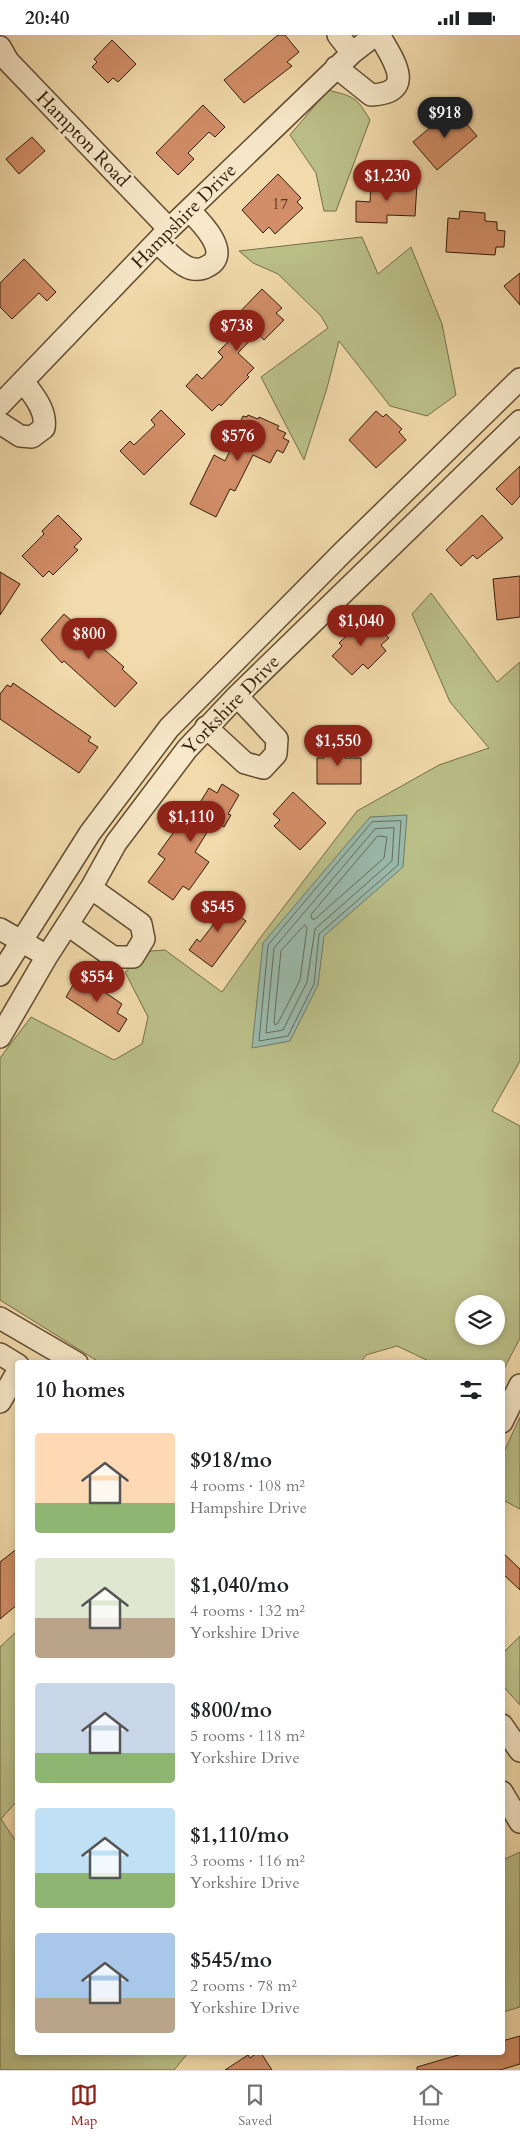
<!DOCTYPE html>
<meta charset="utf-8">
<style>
:root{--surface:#fff;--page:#f6f6f6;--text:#202124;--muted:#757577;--line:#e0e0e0;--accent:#8f2418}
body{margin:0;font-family:Cardo,serif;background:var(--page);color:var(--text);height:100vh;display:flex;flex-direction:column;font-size:19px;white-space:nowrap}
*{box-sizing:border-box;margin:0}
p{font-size:16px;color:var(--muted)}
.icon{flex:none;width:28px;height:28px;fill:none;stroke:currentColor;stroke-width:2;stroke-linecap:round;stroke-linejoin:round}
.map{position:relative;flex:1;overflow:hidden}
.drawer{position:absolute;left:15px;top:1325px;width:490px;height:695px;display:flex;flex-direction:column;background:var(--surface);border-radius:5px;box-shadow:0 2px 8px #0003}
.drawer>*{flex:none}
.tools{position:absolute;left:455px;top:1260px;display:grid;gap:10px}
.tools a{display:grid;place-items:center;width:50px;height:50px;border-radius:50%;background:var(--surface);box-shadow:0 2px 8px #0003;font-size:25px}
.price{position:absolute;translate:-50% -42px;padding:0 11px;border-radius:18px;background:var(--accent);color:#fff;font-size:16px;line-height:32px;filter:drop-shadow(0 1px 2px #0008)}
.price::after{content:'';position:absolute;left:50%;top:30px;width:15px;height:11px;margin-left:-8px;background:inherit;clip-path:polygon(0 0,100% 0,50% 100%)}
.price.on{background:#222;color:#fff}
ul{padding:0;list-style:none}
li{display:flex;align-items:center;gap:15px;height:125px;padding:0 20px}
li span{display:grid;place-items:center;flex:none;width:140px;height:100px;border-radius:5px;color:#555}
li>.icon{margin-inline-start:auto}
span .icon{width:60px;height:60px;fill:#fffc;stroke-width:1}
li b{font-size:21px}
h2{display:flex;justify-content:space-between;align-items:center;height:60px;padding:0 20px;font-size:21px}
.status{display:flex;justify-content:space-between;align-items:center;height:35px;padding:0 25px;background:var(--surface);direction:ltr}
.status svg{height:14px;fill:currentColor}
.tab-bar{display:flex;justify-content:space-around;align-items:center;height:70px;border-top:1px solid var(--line);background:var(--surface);font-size:14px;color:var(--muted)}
.tab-bar a{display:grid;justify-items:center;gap:2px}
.tab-bar .on{color:var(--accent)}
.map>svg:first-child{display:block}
</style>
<div class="status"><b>20:40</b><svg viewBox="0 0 49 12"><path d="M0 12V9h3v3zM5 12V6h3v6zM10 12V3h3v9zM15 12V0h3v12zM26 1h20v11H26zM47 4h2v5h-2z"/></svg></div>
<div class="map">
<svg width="520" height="2035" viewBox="0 0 520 2035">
<rect width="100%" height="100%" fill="#f2dbac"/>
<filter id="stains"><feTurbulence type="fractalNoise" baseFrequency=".004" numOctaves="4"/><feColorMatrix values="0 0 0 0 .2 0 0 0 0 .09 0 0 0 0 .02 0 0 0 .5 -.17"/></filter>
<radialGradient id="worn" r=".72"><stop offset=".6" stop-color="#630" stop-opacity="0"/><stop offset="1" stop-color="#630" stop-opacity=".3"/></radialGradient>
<path fill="#bbc089" stroke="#766e49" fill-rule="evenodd" d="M328,55C354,62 356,61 370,85L336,176H324L316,138L290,100Z
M362,202L378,239L411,212L442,289L456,360L427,381L390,371L339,306L327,353L304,425L261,342L328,293L321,281L278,239L253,228L239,216Z
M431,558L497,647L520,627V1026L492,1076L520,1091V1303L503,1336L502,1328L431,1327L397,1311L366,1320L361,1327H99L0,1265V1023L31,982L114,1025L142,1009L148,982L125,937L151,916L165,915L222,957L260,903L357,776L439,730L489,713L450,667L412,579ZM464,1269H496V1301H464Z
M520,1382V1474L503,1465V1419Z
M17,1596V1766L1,1784L17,1808L18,2018H188L174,2035H0V1612Z
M520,1601V1670L502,1650L503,1618Z
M520,1817V1972L503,1977V1825Z"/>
<path fill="#9bbbad" stroke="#717b6b" d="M407,780L403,832L324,901L318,950L290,1006L252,1013L263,908L370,782Z"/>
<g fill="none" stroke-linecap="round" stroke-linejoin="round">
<path stroke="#666c5b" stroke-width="1" d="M401,786L398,830L319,899L314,949L288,1001L259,1006L268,910L372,787Z
M394,793L392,826L315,894L307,947L283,995L266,998L274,913L375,794Z
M378,801L387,802L384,823L315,884H312L311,880Z
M305,890L307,893L300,945L278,988L275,990L274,987L281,916Z"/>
</g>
<path fill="#d28e68" stroke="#311c09" d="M278,0H285L299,17L287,27L292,31L244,68L224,45Z
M112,5L136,29L118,47L113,43L108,48L92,32L97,27L94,24Z
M203,70L225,92L215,102L209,97L188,118L194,124L178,140L156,118Z
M453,73L477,101L437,135L413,107Z
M32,102L45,116L19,139L6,124Z
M278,139L301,163L297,167L303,173L275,199L269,192L263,198L242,175Z
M371,147L417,149L415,181L387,180V188L356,187V166L370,167Z
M460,176L485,178V186L497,187V195L505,196L504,212H496L495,220L446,217L448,183L459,184Z
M24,224L56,257L47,266L39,258L12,284L0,272V248Z
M520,238V270L504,251Z
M262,254L282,273L276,278L284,285L264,305L257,298L238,318L254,333L247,340L249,342L234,357L221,371L219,369L212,376L186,351L197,339L202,344L223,322L218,317L239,296L230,287Z
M161,375L185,399L144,440L120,416L130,406L134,410L155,390L151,385Z
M376,376L383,382L386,379L402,394L399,397L406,405L376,433L349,405Z
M248,380L258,384L259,382L279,391L277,394L286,398L283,403L289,406L283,418L277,415L270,428L253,420L235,456L230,454L216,482L190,469L214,420L225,426L239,397L236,395L243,381L247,382Z
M520,431V461L512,470L496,454Z
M58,480L82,504L74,512L78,515L53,540L49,536L43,542L22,521L44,499L42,496Z
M482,480L503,503L477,524L473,520L461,531L446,515Z
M0,537L20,549L0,580Z
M520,541V582L497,585L493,544Z
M64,579L124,632L122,634L137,648L115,672L64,626L62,628L41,605Z
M369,583L389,603L381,610L386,616L368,634L363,629L352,640L332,621L342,611L339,608L353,594L356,596Z
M13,648L91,702L88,706L98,712L79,738L0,684V659L7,650L11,652Z
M324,708H345V723H361V749H317V723H324Z
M222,749L239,760L228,779L231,780L224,792L214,786L195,817L209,827L189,855L183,851L173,865L148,847L165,824L158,819L181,787L190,770L196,774L209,753L217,758Z
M293,757L326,788L300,815L274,791L280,785L273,779Z
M215,863L246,886L212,932L189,915L197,904L200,907L216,886L204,877Z
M77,943L86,948L87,945L122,969L117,978L127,984L119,997L66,962Z
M18,1513V1569L0,1584V1527Z
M502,1517L520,1534V1555L502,1538Z
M520,2001V2029L500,2035H417V2032L465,2018H502V2006Z
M257,2018H261L272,2035H225L248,2020L250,2023Z"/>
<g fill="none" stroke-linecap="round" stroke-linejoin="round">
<defs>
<path id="minor" d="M338,0L352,18
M0,12L8,26L169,194
M336,32L371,60C418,58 393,24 379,0
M157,207C166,215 176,227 187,232C193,235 201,235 206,232C234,220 201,187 189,175
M0,370L169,194L352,18L375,0
M0,388L20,401L32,402L44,393C47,375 33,360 23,346
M206,692L245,728L263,733L276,719L277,704L237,661
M68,890L113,922H133L144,904L141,889L91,853
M0,894L47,921
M0,940L90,798L169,693L342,518L520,344
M0,1002L47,921L91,853L116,808L187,714L237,661L520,386
M0,1283L77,1328
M0,1319L18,1330
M0,1367L18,1336
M502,1387L520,1350
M502,1690L520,1716
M502,1757L520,1787"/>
</defs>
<use href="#minor" stroke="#614c32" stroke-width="24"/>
<use href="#minor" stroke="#f7e8c9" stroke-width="21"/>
</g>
<g text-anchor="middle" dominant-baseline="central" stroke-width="5" stroke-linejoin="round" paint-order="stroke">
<g font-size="16" fill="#593821">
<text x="280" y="169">17</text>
</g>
<g font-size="19" fill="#311c09" stroke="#f7e8c9">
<text transform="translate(83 104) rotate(46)">Hampton Road</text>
<text transform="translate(184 181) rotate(-45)">Hampshire Drive</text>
<text transform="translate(231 670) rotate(-46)">Yorkshire Drive</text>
</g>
</g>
<rect width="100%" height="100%" filter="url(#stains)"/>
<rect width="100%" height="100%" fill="url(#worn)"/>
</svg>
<div class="tools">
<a><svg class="icon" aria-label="layers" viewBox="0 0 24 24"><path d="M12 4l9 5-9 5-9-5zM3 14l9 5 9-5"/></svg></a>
</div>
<b class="price on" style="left:445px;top:104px">$918</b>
<b class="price" style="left:387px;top:167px">$1,230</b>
<b class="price" style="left:237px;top:317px">$738</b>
<b class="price" style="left:238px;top:427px">$576</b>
<b class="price" style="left:361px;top:612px">$1,040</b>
<b class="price" style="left:89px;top:625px">$800</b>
<b class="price" style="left:338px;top:732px">$1,550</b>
<b class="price" style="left:191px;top:808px">$1,110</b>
<b class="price" style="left:218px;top:898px">$545</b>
<b class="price" style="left:97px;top:968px">$554</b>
<section class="drawer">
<h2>10 homes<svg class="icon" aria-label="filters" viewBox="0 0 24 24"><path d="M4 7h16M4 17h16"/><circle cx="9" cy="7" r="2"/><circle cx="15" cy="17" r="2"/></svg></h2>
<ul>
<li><span style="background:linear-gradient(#ffd9b3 70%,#8fb573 0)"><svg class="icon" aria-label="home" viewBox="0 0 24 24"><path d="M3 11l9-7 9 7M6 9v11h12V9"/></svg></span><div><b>$918/mo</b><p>4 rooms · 108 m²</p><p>Hampshire Drive</p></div></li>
<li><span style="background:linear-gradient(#dfe7d0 60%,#b9a48a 0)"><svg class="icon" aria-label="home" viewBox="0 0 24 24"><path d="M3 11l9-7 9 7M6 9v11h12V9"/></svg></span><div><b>$1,040/mo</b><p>4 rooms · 132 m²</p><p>Yorkshire Drive</p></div></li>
<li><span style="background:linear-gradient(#c9d6e8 70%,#8fb573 0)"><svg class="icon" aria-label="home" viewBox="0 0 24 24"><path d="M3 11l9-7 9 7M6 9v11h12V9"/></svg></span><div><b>$800/mo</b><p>5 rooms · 118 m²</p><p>Yorkshire Drive</p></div></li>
<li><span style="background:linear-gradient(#bfe0f5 65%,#8fb573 0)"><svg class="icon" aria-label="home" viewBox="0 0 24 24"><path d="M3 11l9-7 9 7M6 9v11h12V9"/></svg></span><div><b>$1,110/mo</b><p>3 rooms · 116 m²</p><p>Yorkshire Drive</p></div></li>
<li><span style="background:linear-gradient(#a9c7e8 65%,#b9a48a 0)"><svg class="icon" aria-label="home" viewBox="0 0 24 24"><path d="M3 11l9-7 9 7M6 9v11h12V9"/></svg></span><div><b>$545/mo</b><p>2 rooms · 78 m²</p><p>Yorkshire Drive</p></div></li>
</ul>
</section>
</div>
<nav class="tab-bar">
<a class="on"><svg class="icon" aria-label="map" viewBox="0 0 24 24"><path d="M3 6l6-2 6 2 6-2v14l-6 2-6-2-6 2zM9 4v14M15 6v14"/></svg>Map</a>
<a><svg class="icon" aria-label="saved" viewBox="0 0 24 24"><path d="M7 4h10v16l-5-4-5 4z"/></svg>Saved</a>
<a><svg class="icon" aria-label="home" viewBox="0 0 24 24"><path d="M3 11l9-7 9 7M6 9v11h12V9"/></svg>Home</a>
</nav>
